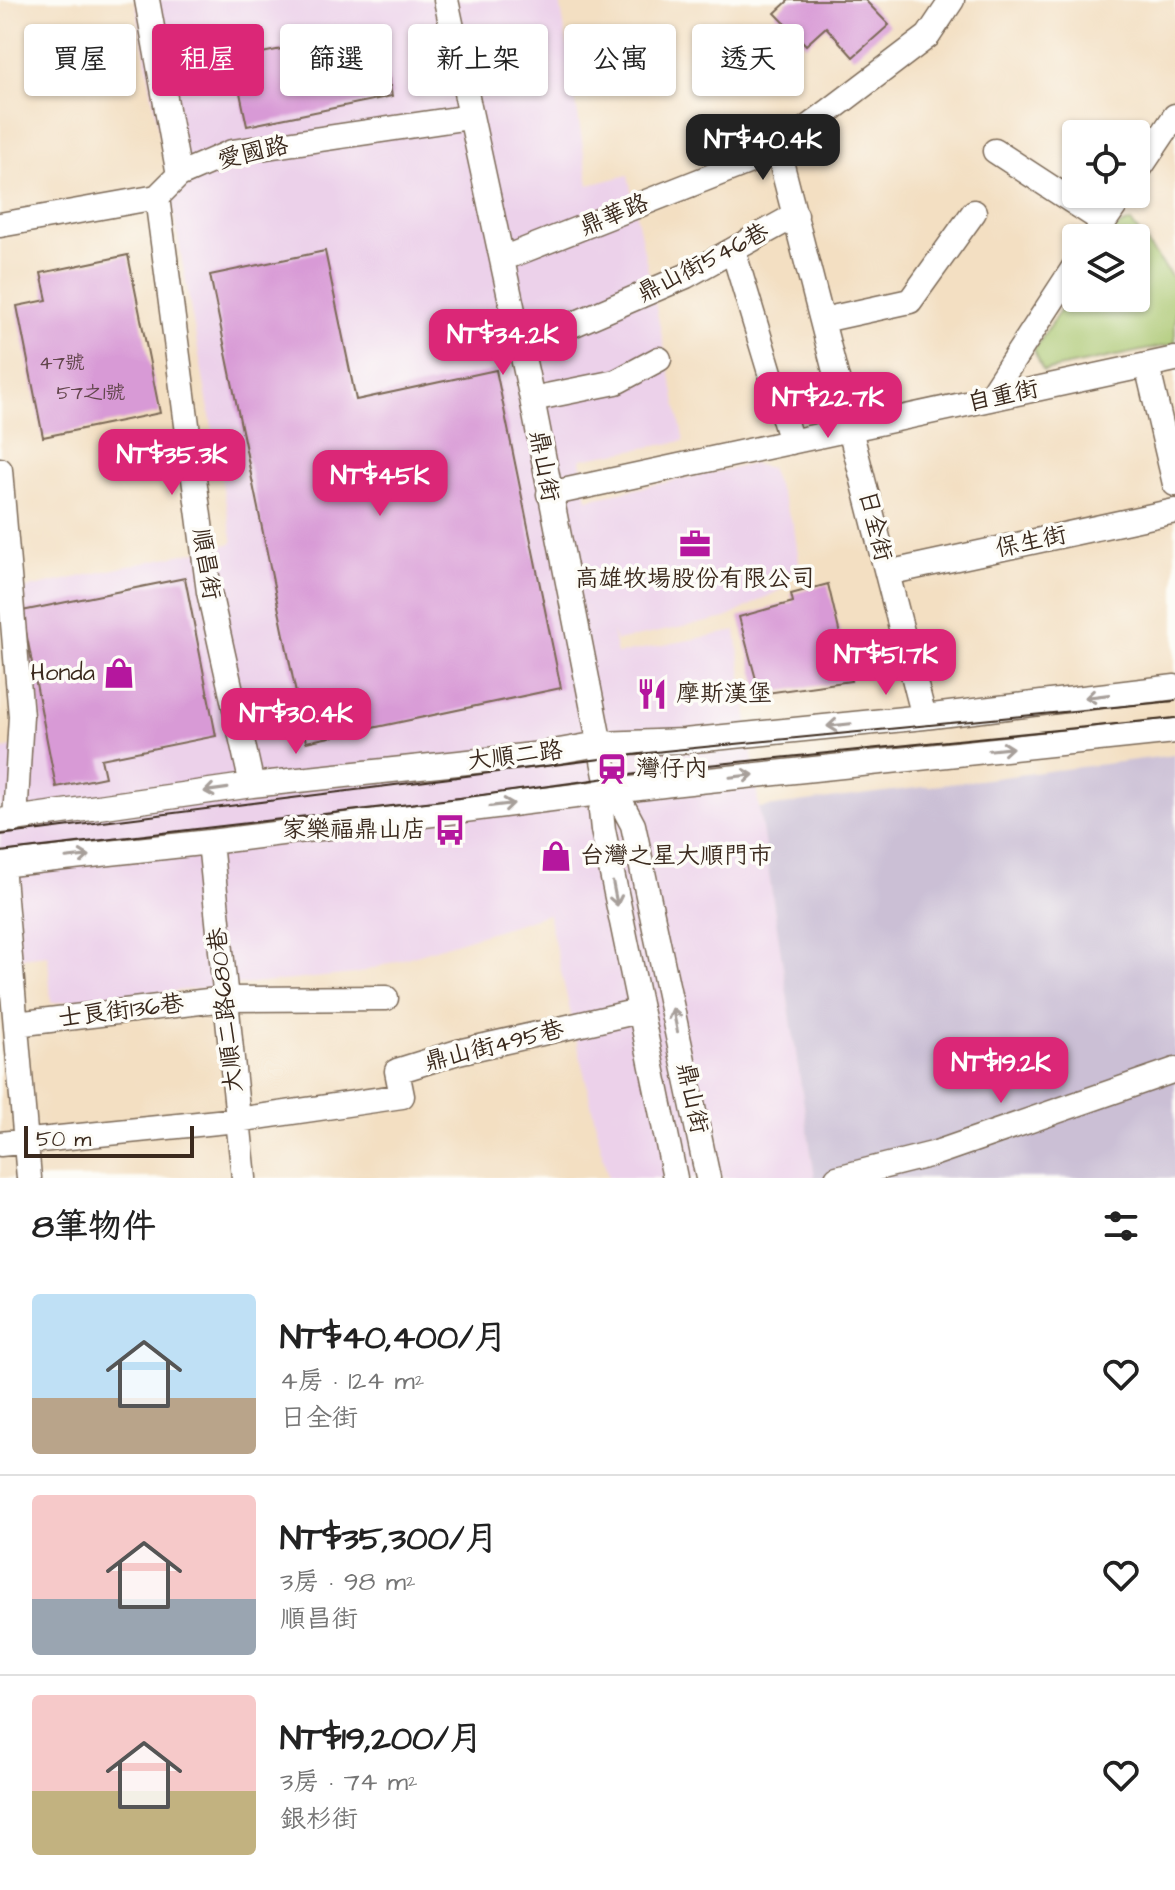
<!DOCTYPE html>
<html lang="zh-TW">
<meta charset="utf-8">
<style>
:root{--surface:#fff;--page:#f6f6f6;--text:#222;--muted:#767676;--line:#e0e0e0;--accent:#db2777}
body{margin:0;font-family:"Architects Daughter","LXGW WenKai TC",sans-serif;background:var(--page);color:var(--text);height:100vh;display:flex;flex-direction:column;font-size:30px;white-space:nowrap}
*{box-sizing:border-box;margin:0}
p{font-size:26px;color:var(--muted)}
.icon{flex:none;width:44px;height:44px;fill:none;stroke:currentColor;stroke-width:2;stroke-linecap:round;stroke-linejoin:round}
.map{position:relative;height:1178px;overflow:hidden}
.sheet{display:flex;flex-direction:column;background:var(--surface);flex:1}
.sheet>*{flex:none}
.banner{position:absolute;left:24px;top:24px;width:1128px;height:72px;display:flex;gap:16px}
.controls{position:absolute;left:1062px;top:120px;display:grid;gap:16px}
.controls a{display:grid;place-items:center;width:88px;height:88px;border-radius:8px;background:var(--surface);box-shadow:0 2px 6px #0004;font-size:40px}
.scale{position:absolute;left:24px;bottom:20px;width:170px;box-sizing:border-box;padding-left:8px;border:4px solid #3b2a1e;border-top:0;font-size:22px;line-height:28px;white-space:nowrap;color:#3b2a1e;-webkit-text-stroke:6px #fdfcf7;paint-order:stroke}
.price{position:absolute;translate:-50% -68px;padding:0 18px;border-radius:16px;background:var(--accent);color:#fff;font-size:26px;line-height:52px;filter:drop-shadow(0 2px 4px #0008)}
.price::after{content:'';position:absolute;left:50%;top:48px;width:24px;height:18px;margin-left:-12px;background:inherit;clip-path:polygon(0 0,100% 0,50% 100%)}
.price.selected{background:#222;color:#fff}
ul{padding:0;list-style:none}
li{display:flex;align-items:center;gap:24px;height:200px;padding:0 32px}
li+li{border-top:2px solid var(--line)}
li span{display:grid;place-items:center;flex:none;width:224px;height:160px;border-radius:8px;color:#555}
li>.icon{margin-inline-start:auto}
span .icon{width:96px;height:96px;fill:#fffc;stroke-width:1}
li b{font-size:34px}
h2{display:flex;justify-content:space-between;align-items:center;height:96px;padding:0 32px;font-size:34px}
.chip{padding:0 28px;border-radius:8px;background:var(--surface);box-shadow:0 2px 6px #0004;font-size:28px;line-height:72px}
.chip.selected{background:var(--accent);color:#fff}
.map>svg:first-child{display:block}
</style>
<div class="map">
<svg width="1175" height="1178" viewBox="0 0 1175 1178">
<rect width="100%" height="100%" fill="#fdfcf7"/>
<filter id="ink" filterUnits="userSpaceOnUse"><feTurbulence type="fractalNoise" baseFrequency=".0125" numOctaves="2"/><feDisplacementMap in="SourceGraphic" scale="16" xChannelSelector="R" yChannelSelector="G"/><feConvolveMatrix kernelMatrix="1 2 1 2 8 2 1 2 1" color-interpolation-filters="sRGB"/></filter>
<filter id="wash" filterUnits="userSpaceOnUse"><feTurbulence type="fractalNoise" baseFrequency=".006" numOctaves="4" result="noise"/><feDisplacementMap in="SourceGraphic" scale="32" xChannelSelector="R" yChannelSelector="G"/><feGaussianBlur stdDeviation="1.8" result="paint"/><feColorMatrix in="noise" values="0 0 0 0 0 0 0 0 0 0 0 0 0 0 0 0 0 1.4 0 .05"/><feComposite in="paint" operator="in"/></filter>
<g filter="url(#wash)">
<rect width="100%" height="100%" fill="#f3dfc2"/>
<path fill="#ecd1ea" d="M135,0H560L589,185L628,175L684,441L580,459L587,499L753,464L770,468L794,527L799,562L786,587L726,618L616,641L612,631L617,654L736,631L759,808L815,1178H608L548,914L355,974L51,1003L48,955L0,960V750L32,742L24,589L233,543Z"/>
<path fill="#cbbfd5" d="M1175,755V1178H815L759,808Z"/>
<path fill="#a7c56c" stroke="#717845" stroke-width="2" d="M1131,222L1175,281V344L1043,371L1034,350L1076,286V298H1136V238H1107L1112,229Z"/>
<g id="blocks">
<path fill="#d89ad6" d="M789,0H865L889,25L853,57L826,27L806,45L775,13Z
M379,29L392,96L247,126L233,59Z
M325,251L356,400L496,370L561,688L306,742L210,275Z
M128,255L160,413L43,437L17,306L47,300L41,273Z
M185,578L216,736L101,759L105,777L56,787L22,611Z
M828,584L851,681L760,694L739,617L793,602L791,594Z"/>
</g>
</g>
<g filter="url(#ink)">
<use href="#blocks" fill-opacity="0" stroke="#7b6957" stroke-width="2"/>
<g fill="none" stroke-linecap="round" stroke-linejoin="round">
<defs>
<path id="minor" d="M147,0L179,175
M446,0L532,399L609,791L624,808L633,825L708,1178
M778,150L924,717
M995,151L1104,222
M1136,174L1175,116
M157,197L209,592L252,785
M0,225L157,197L179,175L232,152L470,117
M1093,238L1123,194
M733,250L791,442
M502,259L778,150L928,36L952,0
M823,320L910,301L974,212
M521,347L686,276L796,215
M1147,365L1175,484
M532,399L616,382L659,359
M988,399L1076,264
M0,470L21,716L15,820
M549,494L1175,359
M887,573L1175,511
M609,791L601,811L603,830L675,1178
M0,821L252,785L542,754L599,744L684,741L924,717L1175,687
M210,842L244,1178
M0,865L210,842L671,784L1175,731
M2,865L29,1178
M16,1024L225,999L386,998
M0,1144L237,1120L402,1096L397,1071L458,1052L639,1011
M837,1178L933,1154L1175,1070"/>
</defs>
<use href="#minor" stroke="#7b6957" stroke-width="27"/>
<use href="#minor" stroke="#fff" stroke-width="24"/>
<path stroke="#3b2a1e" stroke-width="2" d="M0,835L664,751L1175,701
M0,852L460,798L688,767L1175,718"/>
</g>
<defs><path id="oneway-shaft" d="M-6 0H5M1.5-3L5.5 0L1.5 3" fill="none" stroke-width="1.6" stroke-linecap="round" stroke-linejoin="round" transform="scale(2)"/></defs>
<g stroke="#a79f9a">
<use href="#oneway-shaft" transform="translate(1097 696) rotate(173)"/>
<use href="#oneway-shaft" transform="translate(839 725) rotate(174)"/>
<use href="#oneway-shaft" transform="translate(1001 749) rotate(-6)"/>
<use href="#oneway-shaft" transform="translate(742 776) rotate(-6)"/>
<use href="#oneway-shaft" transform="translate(216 790) rotate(172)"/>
<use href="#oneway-shaft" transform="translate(502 805) rotate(-7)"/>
<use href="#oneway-shaft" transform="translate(78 857) rotate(-6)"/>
<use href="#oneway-shaft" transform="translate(615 894) rotate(79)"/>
<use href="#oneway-shaft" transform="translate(675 1020) rotate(-102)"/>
</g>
</g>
<defs>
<symbol id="office-bare" viewBox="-9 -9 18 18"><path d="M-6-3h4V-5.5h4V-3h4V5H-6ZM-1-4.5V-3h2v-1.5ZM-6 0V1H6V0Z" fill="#b5179e" stroke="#fdfcf7" stroke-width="2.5" paint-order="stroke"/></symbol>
<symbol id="shop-bare" viewBox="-9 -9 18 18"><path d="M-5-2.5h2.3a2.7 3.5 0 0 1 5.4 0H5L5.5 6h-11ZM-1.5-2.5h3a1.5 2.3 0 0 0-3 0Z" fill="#b5179e" stroke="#fdfcf7" stroke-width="2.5" paint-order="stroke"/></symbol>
<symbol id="restaurant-bare" viewBox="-9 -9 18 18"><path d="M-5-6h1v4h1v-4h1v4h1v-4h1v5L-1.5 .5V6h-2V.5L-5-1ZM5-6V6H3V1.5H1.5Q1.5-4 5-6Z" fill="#b5179e" stroke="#fdfcf7" stroke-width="2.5" paint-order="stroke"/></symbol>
<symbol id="station-bare" viewBox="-9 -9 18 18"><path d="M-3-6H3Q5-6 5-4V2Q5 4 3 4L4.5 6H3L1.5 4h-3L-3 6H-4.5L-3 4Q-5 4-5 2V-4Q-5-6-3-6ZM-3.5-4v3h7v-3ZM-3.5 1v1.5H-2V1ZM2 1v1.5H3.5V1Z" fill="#b5179e" stroke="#fdfcf7" stroke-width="2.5" paint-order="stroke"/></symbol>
<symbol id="bus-bare" viewBox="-9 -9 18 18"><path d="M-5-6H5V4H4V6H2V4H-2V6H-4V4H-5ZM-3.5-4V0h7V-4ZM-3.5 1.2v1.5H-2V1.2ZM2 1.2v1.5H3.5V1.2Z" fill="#b5179e" stroke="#fdfcf7" stroke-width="2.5" paint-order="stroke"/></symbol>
</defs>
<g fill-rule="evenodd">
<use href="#office-bare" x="673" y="522" width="44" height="44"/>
<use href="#shop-bare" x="97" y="651" width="44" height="44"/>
<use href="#restaurant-bare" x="630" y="672" width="44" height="44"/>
<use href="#station-bare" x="590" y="747" width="44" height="44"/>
<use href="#bus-bare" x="428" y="808" width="44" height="44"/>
<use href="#shop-bare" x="534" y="834" width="44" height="44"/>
</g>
<g text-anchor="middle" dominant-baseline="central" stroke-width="7" stroke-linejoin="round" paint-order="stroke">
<g font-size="20" fill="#62464c">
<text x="62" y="363">47號</text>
<text x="91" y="393">57之1號</text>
</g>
<g font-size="24" fill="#3b2a1e" stroke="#fdfcf7">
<text transform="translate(253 153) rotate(-13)">愛國路</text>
<text transform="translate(614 215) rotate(-22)">鼎華路</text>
<text transform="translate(703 263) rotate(-27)">鼎山街546巷</text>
<text transform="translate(1003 396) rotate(-12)">自重街</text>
<text transform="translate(544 466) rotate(80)">鼎山街</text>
<text transform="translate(875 526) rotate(76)">日全街</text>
<text transform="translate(1031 542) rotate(-12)">保生街</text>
<text transform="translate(206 564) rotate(81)">順昌街</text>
<text transform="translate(515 756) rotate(-7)">大順二路</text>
<text transform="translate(226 1010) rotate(-96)">大順二路680巷</text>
<text transform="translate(121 1011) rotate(-7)">士良街136巷</text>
<text transform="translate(494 1046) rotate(-14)">鼎山街495巷</text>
<text transform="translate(692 1098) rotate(78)">鼎山街</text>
</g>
<g font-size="24" fill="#3b2a1e" stroke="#fdfcf7" text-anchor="start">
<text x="695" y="579" text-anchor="middle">高雄牧場股份有限公司</text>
<text x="95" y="673" text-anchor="end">Honda</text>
<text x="676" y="694">摩斯漢堡</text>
<text x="636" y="769">灣仔內</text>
<text x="426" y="830" text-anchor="end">家樂福鼎山店</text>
<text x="580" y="856">台灣之星大順門市</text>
</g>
</g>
</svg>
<div class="controls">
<a><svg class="icon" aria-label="locate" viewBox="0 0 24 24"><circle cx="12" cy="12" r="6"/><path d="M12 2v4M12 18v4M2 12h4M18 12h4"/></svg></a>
<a><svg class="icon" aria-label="layers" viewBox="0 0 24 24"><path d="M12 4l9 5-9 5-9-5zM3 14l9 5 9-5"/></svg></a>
</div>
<div class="scale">50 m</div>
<b class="price selected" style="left:763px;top:182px">NT$40.4K</b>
<b class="price" style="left:503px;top:377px">NT$34.2K</b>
<b class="price" style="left:828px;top:440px">NT$22.7K</b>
<b class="price" style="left:172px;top:497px">NT$35.3K</b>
<b class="price" style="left:380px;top:518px">NT$45K</b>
<b class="price" style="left:886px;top:697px">NT$51.7K</b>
<b class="price" style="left:296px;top:756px">NT$30.4K</b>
<b class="price" style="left:1001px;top:1105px">NT$19.2K</b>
<div class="banner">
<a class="chip">買屋</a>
<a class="chip selected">租屋</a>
<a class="chip">篩選</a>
<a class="chip">新上架</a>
<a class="chip">公寓</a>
<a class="chip">透天</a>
</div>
</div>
<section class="sheet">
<h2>8筆物件<svg class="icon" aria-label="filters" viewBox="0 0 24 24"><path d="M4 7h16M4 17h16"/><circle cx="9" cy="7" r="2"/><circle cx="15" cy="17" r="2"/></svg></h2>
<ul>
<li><span style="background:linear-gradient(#bfe0f5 65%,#b9a48a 0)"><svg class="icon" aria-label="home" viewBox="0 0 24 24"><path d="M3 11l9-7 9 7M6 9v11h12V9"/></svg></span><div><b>NT$40,400/月</b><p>4房 · 124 m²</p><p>日全街</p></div><svg class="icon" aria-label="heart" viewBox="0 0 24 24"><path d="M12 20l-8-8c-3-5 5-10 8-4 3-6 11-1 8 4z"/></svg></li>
<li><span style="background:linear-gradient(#f6c9c9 65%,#9aa5b1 0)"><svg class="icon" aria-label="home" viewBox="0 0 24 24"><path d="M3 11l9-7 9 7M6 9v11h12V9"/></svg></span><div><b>NT$35,300/月</b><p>3房 · 98 m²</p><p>順昌街</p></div><svg class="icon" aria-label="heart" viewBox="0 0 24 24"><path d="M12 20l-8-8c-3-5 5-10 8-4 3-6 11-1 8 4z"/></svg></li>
<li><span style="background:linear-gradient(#f6c9c9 60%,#c2b280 0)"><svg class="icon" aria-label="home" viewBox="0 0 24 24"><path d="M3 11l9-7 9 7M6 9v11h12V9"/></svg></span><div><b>NT$19,200/月</b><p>3房 · 74 m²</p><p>銀杉街</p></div><svg class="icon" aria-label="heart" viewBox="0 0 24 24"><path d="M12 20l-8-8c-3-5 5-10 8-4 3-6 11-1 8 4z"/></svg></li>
</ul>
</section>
